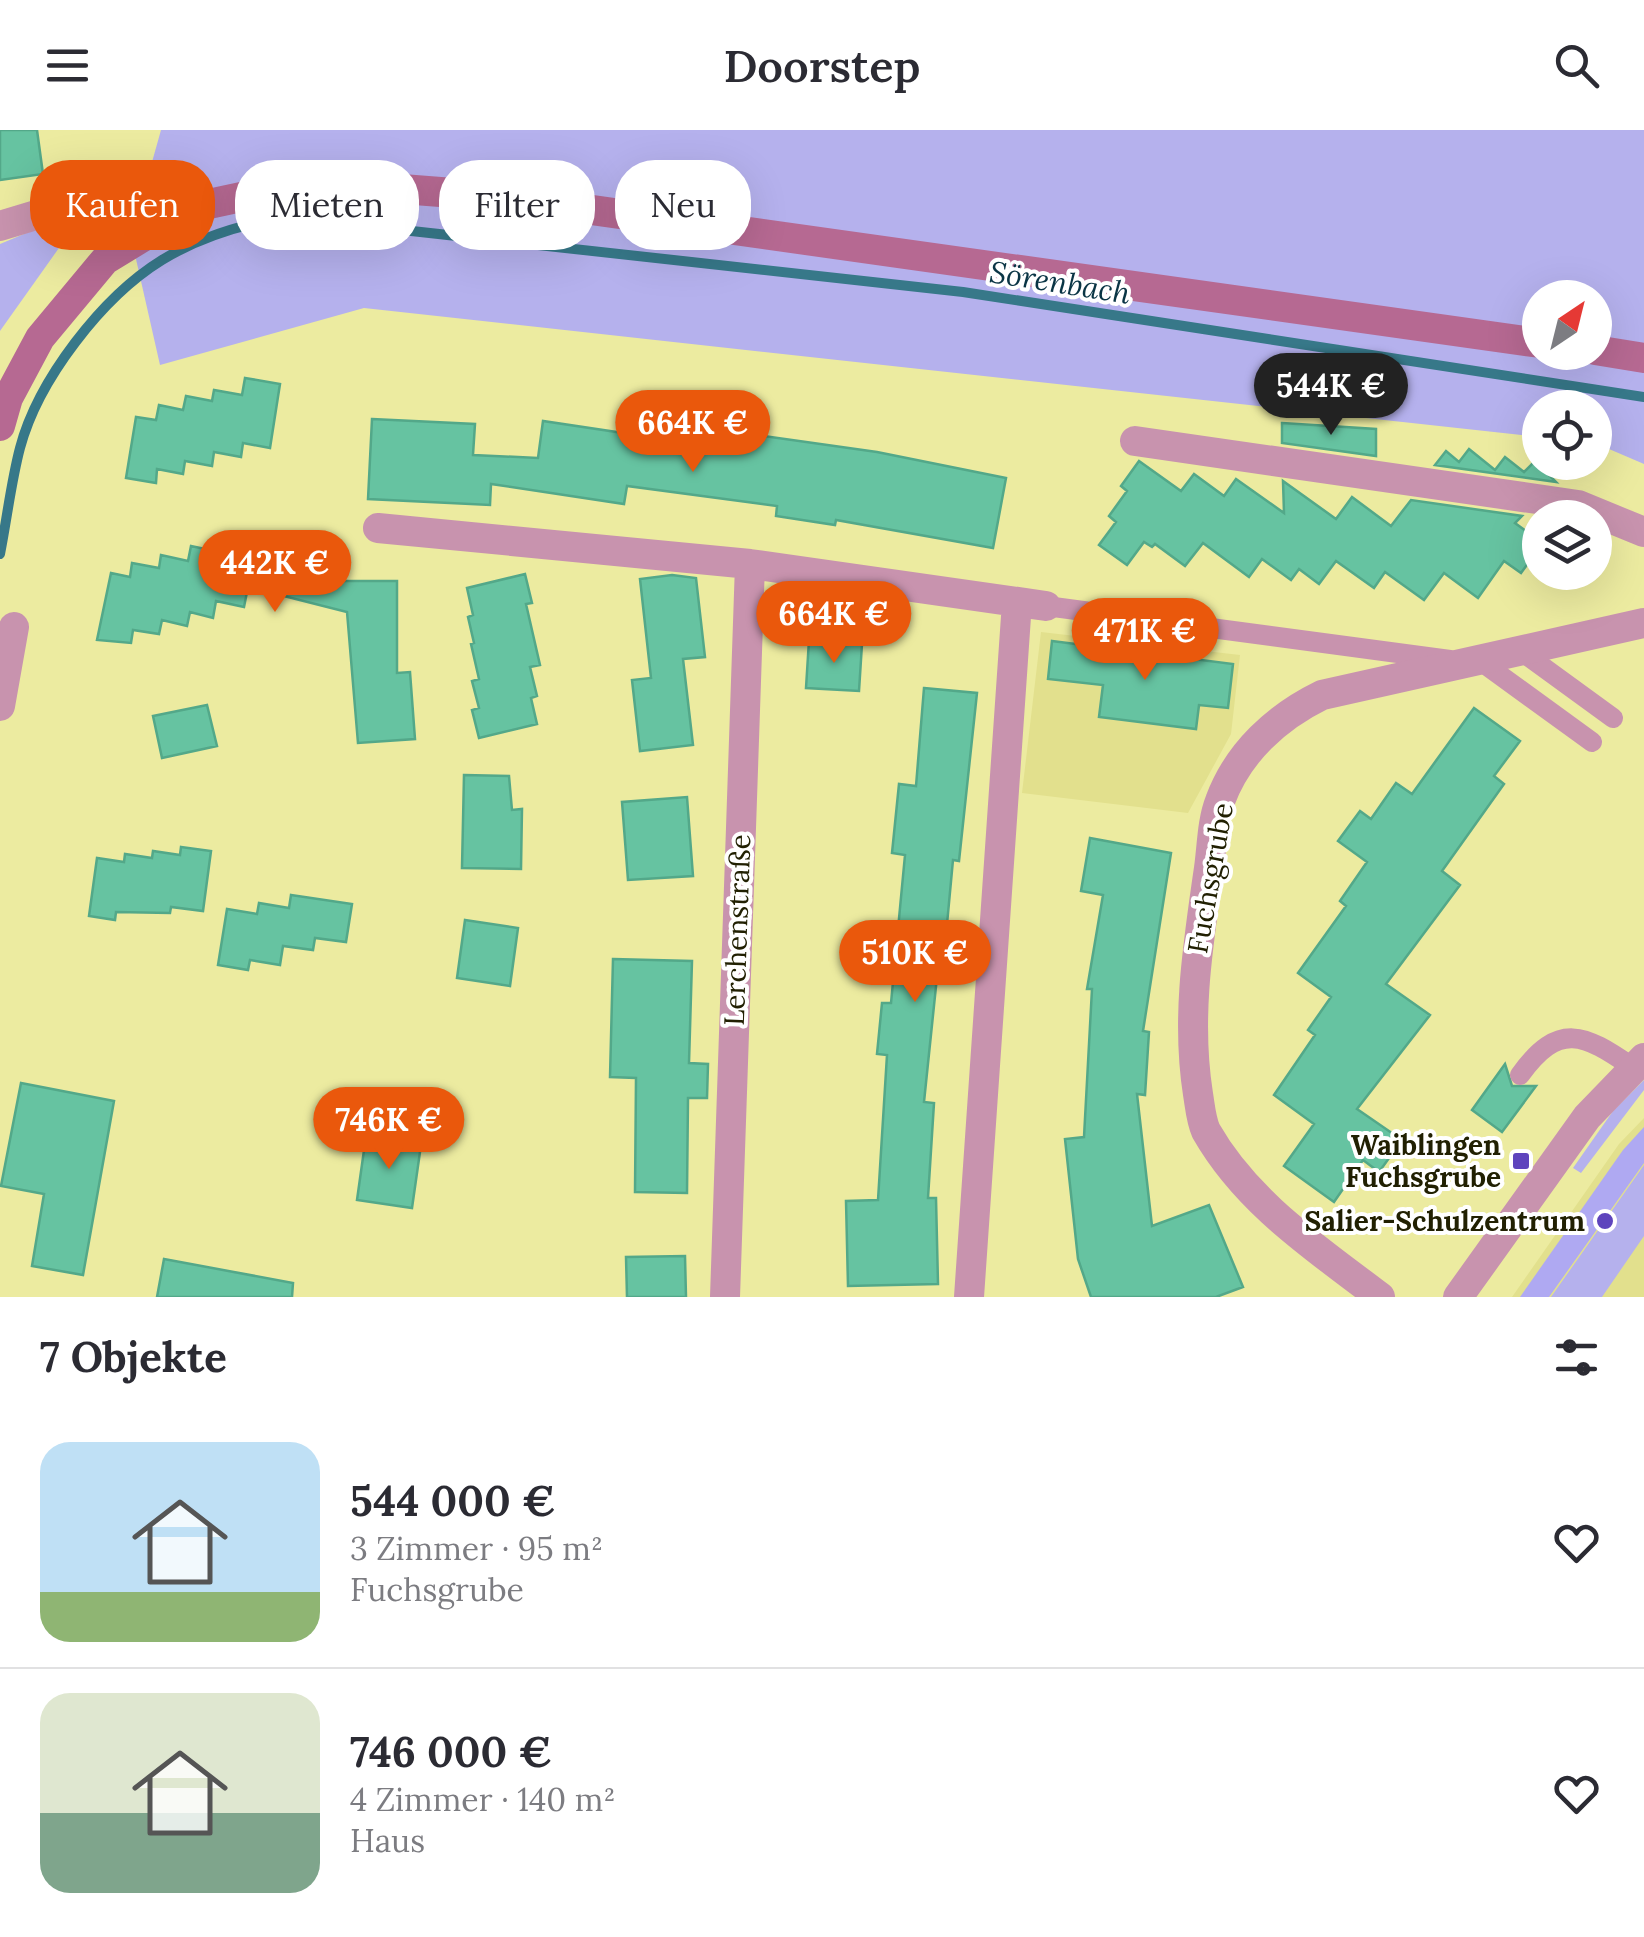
<!DOCTYPE html>
<html lang="de">
<meta charset="utf-8">
<style>
:root{--surface:#fff;--page:#f2f2f3;--text:#2b2b33;--muted:#7c7c81;--line:#e1e1e2;--accent:#ea580c}
body{margin:0;font-family:Lora,serif;background:var(--page);color:var(--text);height:100vh;display:flex;flex-direction:column;font-size:38px;white-space:nowrap}
*{box-sizing:border-box;margin:0}
p{font-size:32px;color:var(--muted)}
.icon{flex:none;width:55px;height:55px;fill:none;stroke:currentColor;stroke-width:2;stroke-linecap:round;stroke-linejoin:round}
.map{position:relative;height:1167px;overflow:hidden}
.side{display:flex;flex-direction:column;background:var(--surface);flex:1}
.side>*{flex:none}
.top-card{position:absolute;left:30px;top:30px;width:1000px;height:90px;display:flex;gap:20px}
.needle{width:65px;rotate:35deg}
.controls{position:absolute;left:1522px;top:150px;display:grid;gap:20px}
.controls a{display:grid;place-items:center;width:90px;height:90px;border-radius:50%;background:var(--surface);box-shadow:0 10px 40px #0002;font-size:50px}
.price{position:absolute;translate:-50% -85px;padding:0 22px;border-radius:35px;background:var(--accent);color:#fff;font-size:32px;line-height:65px;filter:drop-shadow(0 2px 5px #0008)}
.price::after{content:'';position:absolute;left:50%;top:60px;width:30px;height:22px;margin-left:-15px;background:inherit;clip-path:polygon(0 0,100% 0,50% 100%)}
.price.selected{background:#222;color:#fff}
ul{padding:0;list-style:none}
li{display:flex;align-items:center;gap:30px;height:250px;padding:0 40px}
li+li{border-top:2px solid var(--line)}
li span{display:grid;place-items:center;flex:none;width:280px;height:200px;border-radius:30px;color:#555}
li>.icon{margin-inline-start:auto}
span .icon{width:120px;height:120px;fill:#fffc;stroke-width:1}
li b{font-size:42px}
h2{display:flex;justify-content:space-between;align-items:center;height:120px;padding:0 40px;font-size:42px}
.tag{padding:0 35px;border-radius:40px;background:var(--surface);box-shadow:0 10px 40px #0002;font-size:35px;line-height:90px}
.tag.selected{background:var(--accent);color:#fff}
header{display:flex;justify-content:space-between;align-items:center;height:130px;padding:0 40px;background:var(--surface);font-size:45px;font-weight:600}
.map>svg:first-child{display:block}
</style>
<header><svg class="icon" aria-label="menu" viewBox="0 0 24 24"><path d="M4 6h16M4 12h16M4 18h16"/></svg>Doorstep<svg class="icon" aria-label="search" viewBox="0 0 24 24"><circle cx="10" cy="10" r="6"/><path d="M15 15l6 6"/></svg></header>
<div class="map">
<svg width="1644" height="1167" viewBox="0 0 1644 1167">
<rect width="100%" height="100%" fill="#eceba0"/>
<path fill="#e2e08d" d="M1041,502L1240,525L1231,604L1188,683L1022,663Z
M1644,988V1167H1512L1619,1014Z"/>
<path fill="#b5b1ed" fill-rule="evenodd" d="M161,0H1644V334L1595,313V278H1540V307L364,178L160,235L131,107ZM1540,168H1595V222H1540Z
M76,94L0,201V114L36,99Z
M1644,950V960L1581,1043L1573,1038L1613,981Z
M1644,1035V1106L1602,1167H1551Z"/>
<path fill="#afa9f2" d="M1644,997V1033L1549,1167H1520L1623,1020Z"/>
<g fill="none" stroke-linecap="round" stroke-linejoin="round">
<path stroke="#377889" stroke-width="10" d="M0,424C7,389 11,352 20,318C38,250 102,167 162,130C198,108 244,94 285,87L963,162L1644,267"/>
</g>
<path fill="#66c3a1" stroke="#53a889" stroke-width="2.5" d="M0,0H37L43,44L0,50Z
M245,248L280,254L270,318L243,313L241,327L214,322L212,336L185,331L183,344L157,339L156,353L126,348L136,287L156,290L159,275L183,280L186,266L212,271L214,260L242,265Z
M372,289L475,294L473,325L538,328L543,291L670,310L672,293L877,322L1006,348L993,418L836,390L835,395L776,386L777,376L627,356L624,374L491,354L490,375L368,369Z
M1282,293L1376,299V326L1282,313Z
M1469,319L1495,340L1505,327L1524,342L1535,331L1556,352L1435,335L1446,321L1459,332Z
M1139,331L1181,361L1194,344L1224,366L1236,349L1284,383L1283,351L1336,389L1352,367L1391,396L1411,370L1522,386L1515,393L1540,411V417L1521,443L1504,431L1478,468L1444,443L1424,470L1385,442L1374,458L1336,431L1319,454L1299,439L1291,450L1262,429L1249,447L1203,413L1185,436L1155,414L1152,417L1144,412L1127,435L1099,415L1116,392L1109,386L1127,361L1121,356Z
M223,405L294,421L296,414L328,423L321,451H397V543L410,542L415,609L358,613L347,482L248,457L244,477L216,471L213,488L190,482L187,496L162,490L159,504L133,500L131,513L97,510L111,443L130,447L132,433L159,438L161,425L188,431L191,416L219,422Z
M525,444L532,473L526,474L540,535L530,537L537,566L531,568L537,594L479,608L472,580L479,578L472,551L479,549L471,514L474,513L468,487L473,485L467,458Z
M672,445L696,448L705,527L683,529L693,615L640,621L632,550L651,548L640,449Z
M809,510L862,514L859,561L806,558Z
M1052,511L1233,534L1228,578L1199,575L1196,599L1099,587L1103,555L1048,549Z
M924,558L977,563L959,731L953,730L943,837H938L924,972L934,973L928,1068H936L938,1154L848,1156L846,1071L878,1070L887,925L877,924L882,873H891L905,725L892,723L899,654L916,656Z
M207,575L217,616L162,628L153,586Z
M1474,578L1520,611L1494,646L1504,654L1442,741L1460,755L1386,854L1430,885L1357,979L1402,1010L1379,1042L1363,1030L1334,1072L1284,1036L1314,994L1274,965L1315,905L1308,900L1331,867L1298,843L1346,776L1340,771L1367,732L1338,711L1360,681L1371,689L1396,653L1412,664Z
M464,645L509,646L512,680L522,679L521,739L462,738Z
M687,667L693,746L628,750L622,672Z
M1090,708L1171,723L1143,901L1149,902L1145,965L1137,964L1152,1096L1209,1075L1243,1157L1216,1167H1091L1078,1129L1065,1009L1084,1007L1092,859H1087L1103,765L1081,761Z
M181,717L211,721L203,781L171,777L170,783L116,782L115,790L89,786L97,728L124,732L125,724L152,728L153,721L180,725Z
M291,765L352,774L346,812L315,808L313,820L283,816L280,835L250,830L248,840L218,835L227,779L257,784L259,773L289,778Z
M465,790L518,798L510,856L457,848Z
M613,829L692,831L689,933L708,934L707,968H688L687,1063L635,1062L636,948L610,947Z
M1505,934L1512,956H1536L1502,1002L1472,980Z
M21,953L114,971L83,1145L32,1136L44,1064L1,1056Z
M366,1006L421,1015L412,1078L357,1070Z
M685,1126L686,1167H627L626,1127Z
M164,1129L293,1153L292,1167H157Z"/>
<g fill="none" stroke-linecap="round" stroke-linejoin="round">
<path stroke="#c893ae" stroke-width="20" d="M1046,476L1450,530
M1521,521L1613,588
M1479,530L1592,612
M1520,945C1559,891 1584,904 1632,937"/>
<path stroke="#c893ae" stroke-width="30" d="M0,96L79,72
M1135,311L1578,375L1644,402
M378,398L750,434L1046,476
M0,576L14,497
M725,1167L750,434
M969,1167L1017,472
M1380,1167C1316,1118 1247,1073 1206,1001C1201,990 1200,976 1198,964C1186,888 1198,815 1209,738C1212,717 1212,691 1220,671C1238,622 1277,587 1322,565L1644,493
M1458,1167L1587,987L1644,928"/>
<path stroke="#b66992" stroke-width="30" d="M1595,220L1644,228
M0,296L8,268L40,208L105,130L190,78L312,52L492,66L1540,213"/>
</g>
<g fill="#5e44bd" stroke="#fff" stroke-width="4">
<rect x="1511" y="1021" width="20" height="20" rx="5"/>
<circle cx="1605" cy="1091" r="10"/>
</g>
<g text-anchor="middle" dominant-baseline="central" stroke-width="8" stroke-linejoin="round" paint-order="stroke">
<g font-size="28" fill="#212002" stroke="#fff">
<text transform="translate(1210 748) rotate(-80)">Fuchsgrube</text>
<text transform="translate(737 800) rotate(-88)">Lerchenstraße</text>
</g>
<g font-size="28" font-weight="bold" fill="#212002" stroke="#fff" text-anchor="end">
<text x="1501" y="1015">Waiblingen<tspan x="1501" dy="32">Fuchsgrube</tspan></text>
<text x="1585" y="1091">Salier-Schulzentrum</text>
</g>
<g font-size="30" font-style="italic" fill="#0a3545" stroke="#fff">
<text transform="translate(1060 152) rotate(9)">Sörenbach</text>
</g>
</g>
</svg>
<div class="controls">
<a><svg class="needle" viewBox="-14 -14 28 28"><path d="M0-13l5 13h-10z" fill="#e53935"/><path d="M0 13l5-13h-10z" fill="#7c7c81"/></svg></a>
<a><svg class="icon" aria-label="locate" viewBox="0 0 24 24"><circle cx="12" cy="12" r="6"/><path d="M12 2v4M12 18v4M2 12h4M18 12h4"/></svg></a>
<a><svg class="icon" aria-label="layers" viewBox="0 0 24 24"><path d="M12 4l9 5-9 5-9-5zM3 14l9 5 9-5"/></svg></a>
</div>
<b class="price selected" style="left:1331px;top:308px">544K €</b>
<b class="price" style="left:693px;top:345px">664K €</b>
<b class="price" style="left:275px;top:485px">442K €</b>
<b class="price" style="left:834px;top:536px">664K €</b>
<b class="price" style="left:1145px;top:553px">471K €</b>
<b class="price" style="left:915px;top:875px">510K €</b>
<b class="price" style="left:389px;top:1042px">746K €</b>
<div class="top-card">
<a class="tag selected">Kaufen</a>
<a class="tag">Mieten</a>
<a class="tag">Filter</a>
<a class="tag">Neu</a>
</div>
</div>
<section class="side">
<h2>7 Objekte<svg class="icon" aria-label="filters" viewBox="0 0 24 24"><path d="M4 7h16M4 17h16"/><circle cx="9" cy="7" r="2"/><circle cx="15" cy="17" r="2"/></svg></h2>
<ul>
<li><span style="background:linear-gradient(#bfe0f5 75%,#8fb573 0)"><svg class="icon" aria-label="home" viewBox="0 0 24 24"><path d="M3 11l9-7 9 7M6 9v11h12V9"/></svg></span><div><b>544 000 €</b><p>3 Zimmer · 95 m²</p><p>Fuchsgrube</p></div><svg class="icon" aria-label="heart" viewBox="0 0 24 24"><path d="M12 20l-8-8c-3-5 5-10 8-4 3-6 11-1 8 4z"/></svg></li>
<li><span style="background:linear-gradient(#dfe7d0 60%,#7fa58c 0)"><svg class="icon" aria-label="home" viewBox="0 0 24 24"><path d="M3 11l9-7 9 7M6 9v11h12V9"/></svg></span><div><b>746 000 €</b><p>4 Zimmer · 140 m²</p><p>Haus</p></div><svg class="icon" aria-label="heart" viewBox="0 0 24 24"><path d="M12 20l-8-8c-3-5 5-10 8-4 3-6 11-1 8 4z"/></svg></li>
</ul>
</section>
